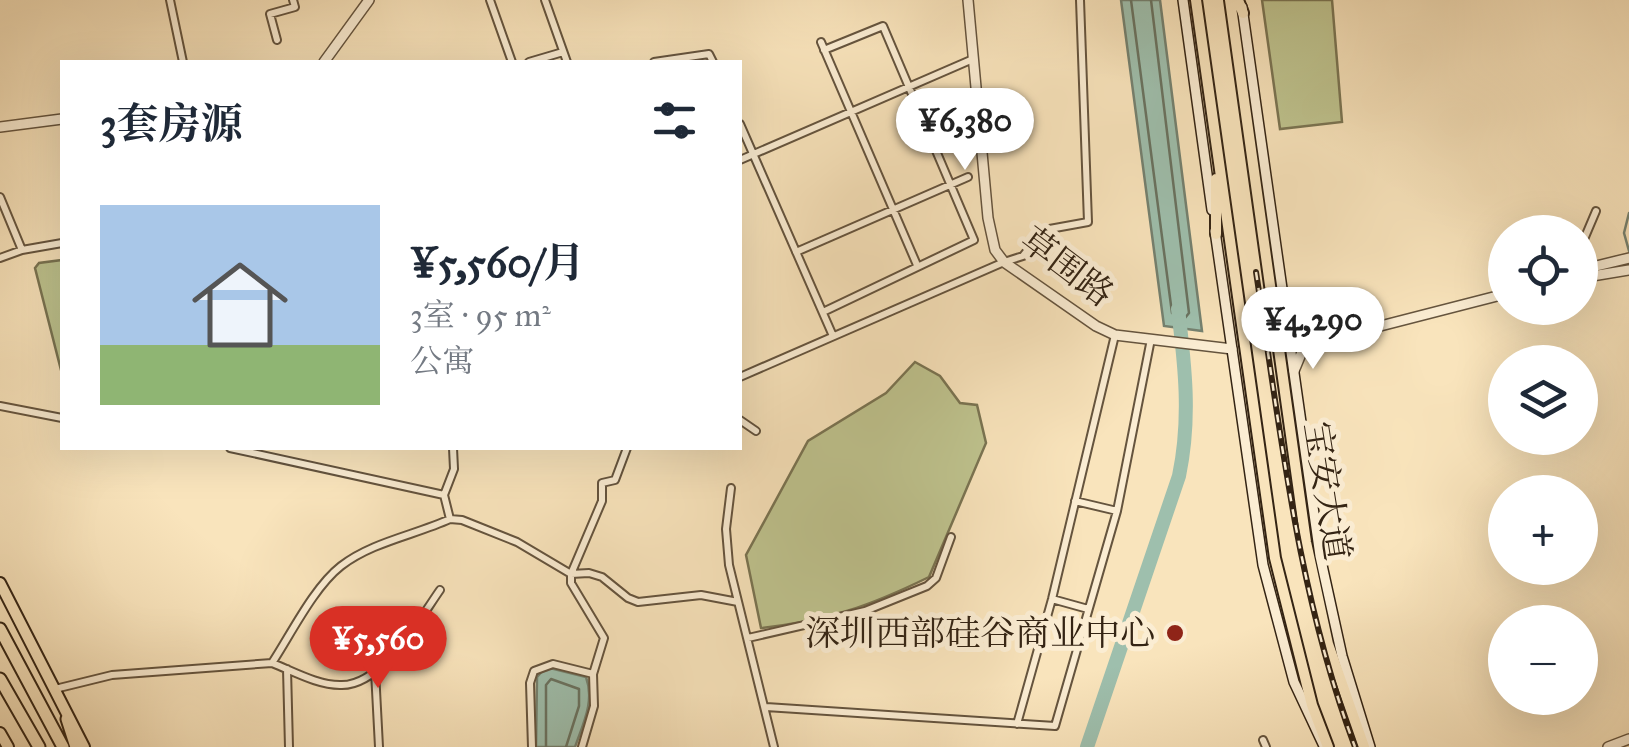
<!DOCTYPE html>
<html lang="zh">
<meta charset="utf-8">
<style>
:root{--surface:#fff;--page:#f2f2f3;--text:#1f2937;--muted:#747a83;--accent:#d93025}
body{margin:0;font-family:"IM FELL Great Primer","Noto Serif SC",serif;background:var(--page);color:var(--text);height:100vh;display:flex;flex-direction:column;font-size:38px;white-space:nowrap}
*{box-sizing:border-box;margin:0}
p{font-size:32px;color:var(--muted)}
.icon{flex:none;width:55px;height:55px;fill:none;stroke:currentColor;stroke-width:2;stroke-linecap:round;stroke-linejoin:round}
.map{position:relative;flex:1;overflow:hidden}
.panel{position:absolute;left:60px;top:60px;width:682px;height:390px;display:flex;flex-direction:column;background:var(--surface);border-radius:0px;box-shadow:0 10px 40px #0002}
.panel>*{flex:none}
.buttons{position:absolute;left:1488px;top:215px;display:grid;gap:20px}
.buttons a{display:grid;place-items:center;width:110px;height:110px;border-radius:50%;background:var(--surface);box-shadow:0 10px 40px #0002;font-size:50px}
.price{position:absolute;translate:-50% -85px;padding:0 22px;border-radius:35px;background:#fff;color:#222;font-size:32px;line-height:65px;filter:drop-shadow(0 2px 5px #0008)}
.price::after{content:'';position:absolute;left:50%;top:60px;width:30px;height:22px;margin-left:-15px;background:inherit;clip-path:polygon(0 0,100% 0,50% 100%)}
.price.current{background:var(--accent);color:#fff}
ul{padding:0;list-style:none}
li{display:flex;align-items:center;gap:30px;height:250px;padding:0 40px}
li span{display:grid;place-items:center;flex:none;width:280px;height:200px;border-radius:0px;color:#555}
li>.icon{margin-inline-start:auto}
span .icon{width:120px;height:120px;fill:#fffc;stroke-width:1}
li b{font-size:42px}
h2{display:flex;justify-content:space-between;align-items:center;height:120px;padding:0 40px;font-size:42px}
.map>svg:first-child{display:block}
</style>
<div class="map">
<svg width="1629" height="747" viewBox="0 0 1629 747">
<rect width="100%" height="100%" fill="#f9e4bc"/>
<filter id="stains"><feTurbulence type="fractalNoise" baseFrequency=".002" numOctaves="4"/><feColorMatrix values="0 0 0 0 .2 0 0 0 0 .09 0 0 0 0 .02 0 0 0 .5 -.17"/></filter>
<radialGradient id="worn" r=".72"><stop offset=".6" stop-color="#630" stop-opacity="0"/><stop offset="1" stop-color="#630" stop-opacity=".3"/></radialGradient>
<path fill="#bfc48f" stroke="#7a7452" stroke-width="2.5" d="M1262,0H1332L1342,122L1280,129Z
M62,260V374L35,268L39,263Z
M915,362L940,376L960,403L977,405L986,443L929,577C870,606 827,621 761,628L746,555L808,441L886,393Z"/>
<path fill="#9ebfad" stroke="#748170" stroke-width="2.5" d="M1121,0H1160L1202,331L1164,326Z
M550,668L586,677C595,701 583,724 575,747H536L537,677L544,669Z"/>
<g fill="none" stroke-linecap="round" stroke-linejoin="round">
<path stroke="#697260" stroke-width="2.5" d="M1131,0L1172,313L1185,318L1189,313L1151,0
M546,747V685L551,679L579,689V706L566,747"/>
<path stroke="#748170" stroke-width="2.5" d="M1629,213L1624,233L1629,251"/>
<path stroke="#9ebfad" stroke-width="14" d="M1087,747L1179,476C1191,419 1185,366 1178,309"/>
<defs>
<path id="minor" d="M170,0L183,62
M490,0L512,62
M545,0L567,62
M277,40L270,14L295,7L293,0
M821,42L917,265
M529,62L563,52
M654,62L709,54L713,62
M740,124L833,336
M740,160L973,59
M0,197L22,250
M796,252L968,177
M0,258L22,250L62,243
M1581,269L1582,244L1596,211
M823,312L974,240L883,26L824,50
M740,377L1004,262L1023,256L1044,230L1088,222L1080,0
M0,406L62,418
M740,420L756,431
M230,448L444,495
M731,488L726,529L729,565L774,747
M444,495L454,469L453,448
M444,495L450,519
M1075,501L1117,511
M1052,599L1088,609
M748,638L865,611L927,586L936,578L951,537
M272,663C293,671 317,685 340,685C381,687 419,620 440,590
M287,669L289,747
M375,671L379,747
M55,689L112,675L272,663C291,634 314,587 341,566C372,542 415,535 450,519L462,520L517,542L571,574L589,573L602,577L628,598L638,602L701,595L738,602
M766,707L1055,726L1117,511L1151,339
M1017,724L1052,599L1115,335
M1263,740L1266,747
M532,747L530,683L534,671L553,664L593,674
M582,747L594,706L593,674L604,638L571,583V574L602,501V483L615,480L627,448"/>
<path id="tertiary" d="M968,0L988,218L995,250L1004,262L1096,326L1115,335L1232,349
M324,62L369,0
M0,127L62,119
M1580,270L1629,258
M1580,278L1629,270
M1287,322L1299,336L1319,341
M1294,371L1301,354L1322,341L1505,294
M1608,747L1629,739"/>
<path id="secondary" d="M1183,0L1212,210
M1242,7L1320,556L1342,656L1370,747
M1215,231L1263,565L1294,682L1324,746"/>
<path id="primary" d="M1196,0L1275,558L1312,705L1328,747
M1230,0L1306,542L1328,644L1364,747
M1238,0L1243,13
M1216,234V179
M0,583L84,747
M0,733L8,747"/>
<path id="trunk" d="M0,629L63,747
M0,679L39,747
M67,719L76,747"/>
</defs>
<use href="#minor" stroke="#65543e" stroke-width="10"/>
<use href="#tertiary" stroke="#65543e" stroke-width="12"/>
<use href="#secondary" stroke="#342414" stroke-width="12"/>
<use href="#primary" stroke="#342414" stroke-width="14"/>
<use href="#trunk" stroke="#342414" stroke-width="15"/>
<use href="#minor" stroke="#fbedd3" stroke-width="6"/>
<use href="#tertiary" stroke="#fbedd3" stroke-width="9"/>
<use href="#secondary" stroke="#fbedd3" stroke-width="9"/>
<use href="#primary" stroke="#f9e4bc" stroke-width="10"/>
<use href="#trunk" stroke="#f9e4bc" stroke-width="11"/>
<defs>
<path id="rail" d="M1256,272C1281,434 1297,592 1355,747"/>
</defs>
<use href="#rail" stroke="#342414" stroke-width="6"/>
<use href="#rail" stroke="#fbedd3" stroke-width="2.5" stroke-dasharray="8" stroke-linecap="butt"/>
</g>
<circle fill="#8f2418" stroke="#fbedd3" stroke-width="4" cx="1175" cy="633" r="10"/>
<g text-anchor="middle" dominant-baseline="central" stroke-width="10" stroke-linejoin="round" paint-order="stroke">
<g font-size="35" fill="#342414" stroke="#fbedd3">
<text transform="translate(1067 267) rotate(37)">草围路</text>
<text transform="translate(1327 491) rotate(81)">宝安大道</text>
</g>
<g font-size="35" fill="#342414" stroke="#fbedd3" text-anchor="end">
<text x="1155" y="633">深圳西部硅谷商业中心</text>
</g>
</g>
<rect width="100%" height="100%" filter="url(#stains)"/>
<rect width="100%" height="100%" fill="url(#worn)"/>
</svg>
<div class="buttons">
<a><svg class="icon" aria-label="locate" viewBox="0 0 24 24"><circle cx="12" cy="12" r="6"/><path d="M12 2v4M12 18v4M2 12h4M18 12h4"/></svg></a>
<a><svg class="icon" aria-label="layers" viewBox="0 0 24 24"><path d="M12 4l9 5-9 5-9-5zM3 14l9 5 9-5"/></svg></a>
<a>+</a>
<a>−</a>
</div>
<b class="price" style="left:965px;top:173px">¥6,380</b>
<b class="price" style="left:1313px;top:372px">¥4,290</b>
<b class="price current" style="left:378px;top:691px">¥5,560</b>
<section class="panel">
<h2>3套房源<svg class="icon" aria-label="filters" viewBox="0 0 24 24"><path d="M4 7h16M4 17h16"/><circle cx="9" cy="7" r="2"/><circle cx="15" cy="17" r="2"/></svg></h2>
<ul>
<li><span style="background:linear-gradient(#a9c7e8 70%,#8fb573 0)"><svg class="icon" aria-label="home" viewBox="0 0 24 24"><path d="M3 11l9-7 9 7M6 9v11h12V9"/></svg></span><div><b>¥5,560/月</b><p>3室 · 95 m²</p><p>公寓</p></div></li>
</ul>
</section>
</div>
